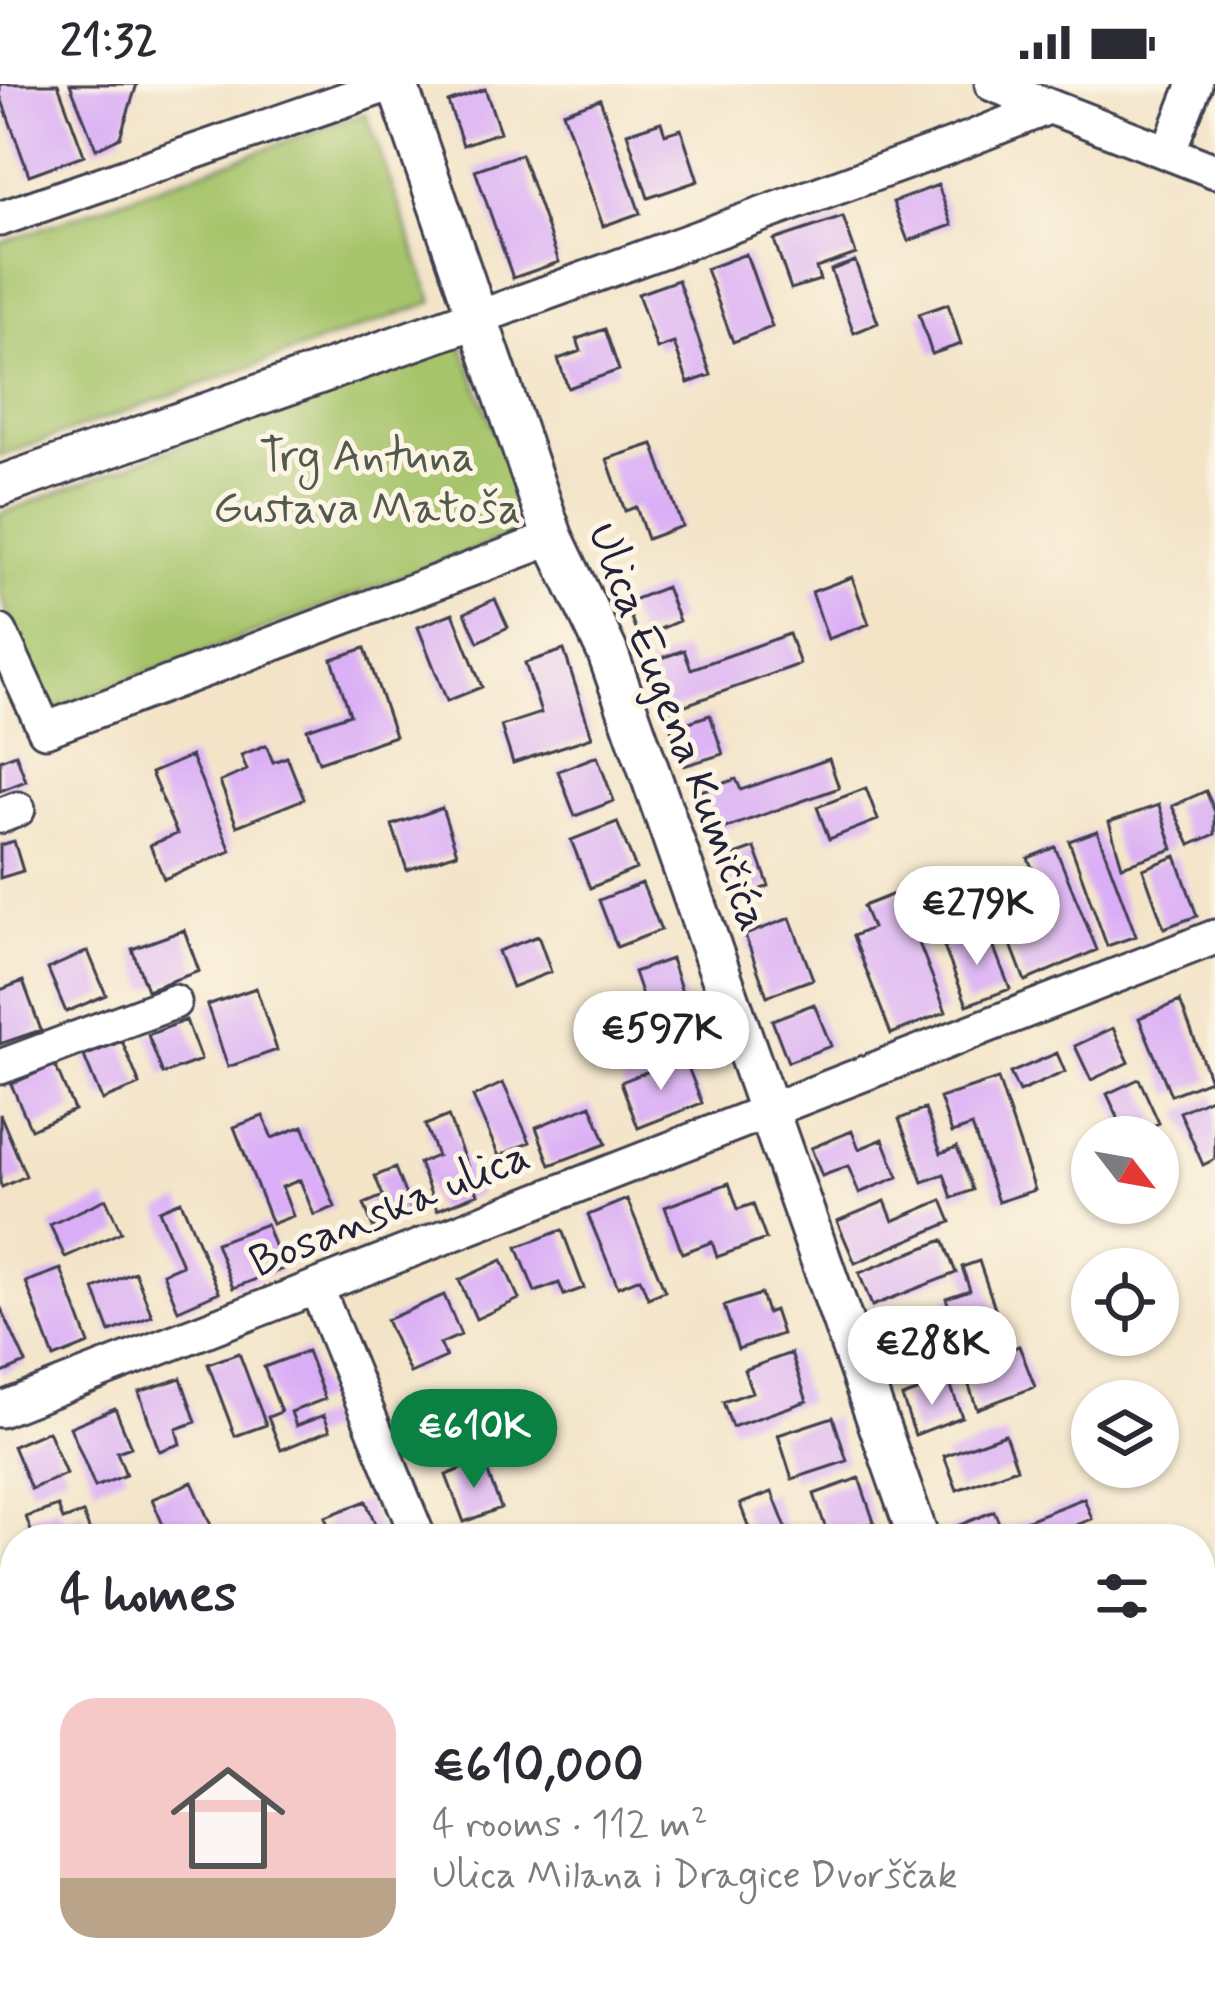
<!DOCTYPE html>
<meta charset="utf-8">
<style>
:root{--surface:#fff;--page:#f7f7f7;--text:#2b2b33;--muted:#7c7c81;--accent:#0b8043}
body{margin:0;font-family:Mynerve,sans-serif;background:var(--page);color:var(--text);height:100vh;display:flex;flex-direction:column;font-size:45px;white-space:nowrap}
*{box-sizing:border-box;margin:0}
p{font-size:39px;color:var(--muted)}
.icon{flex:none;width:66px;height:66px;fill:none;stroke:currentColor;stroke-width:2;stroke-linecap:round;stroke-linejoin:round}
.map{position:relative;flex:1;overflow:hidden}
.drawer{position:absolute;left:0px;top:1440px;width:1215px;height:468px;display:flex;flex-direction:column;background:var(--surface);border-radius:48px 48px 0 0;box-shadow:0 3px 9px #0004}
.drawer>*{flex:none}
.needle{width:78px;rotate:121deg}
.buttons{position:absolute;left:1071px;top:1032px;display:grid;gap:24px}
.buttons a{display:grid;place-items:center;width:108px;height:108px;border-radius:50%;background:var(--surface);box-shadow:0 3px 9px #0004;font-size:60px}
.price{position:absolute;translate:-50% -102px;padding:0 27px;border-radius:42px;background:#fff;color:#222;font-size:39px;line-height:78px;filter:drop-shadow(0 3px 6px #0008)}
.price::after{content:'';position:absolute;left:50%;top:72px;width:36px;height:27px;margin-left:-18px;background:inherit;clip-path:polygon(0 0,100% 0,50% 100%)}
.price.active{background:var(--accent);color:#fff}
ul{padding:0;list-style:none}
li{display:flex;align-items:center;gap:36px;height:300px;padding:0 60px}
li span{display:grid;place-items:center;flex:none;width:336px;height:240px;border-radius:36px;color:#555}
li>.icon{margin-inline-start:auto}
span .icon{width:144px;height:144px;fill:#fffc;stroke-width:1}
li b{font-size:51px}
h2{display:flex;justify-content:space-between;align-items:center;height:144px;padding:0 60px;font-size:51px}
.status{display:flex;justify-content:space-between;align-items:center;height:84px;padding:0 60px;background:var(--surface);direction:ltr}
.status svg{height:33px;fill:currentColor}
.map>svg:first-child{display:block}
</style>
<div class="status"><b>21:32</b><svg viewBox="0 0 49 12"><path d="M0 12V9h3v3zM5 12V6h3v6zM10 12V3h3v9zM15 12V0h3v12zM26 1h20v11H26zM47 4h2v5h-2z"/></svg></div>
<div class="map">
<svg width="1215" height="1908" viewBox="0 0 1215 1908">
<rect width="100%" height="100%" fill="#fcf5e5"/>
<filter id="ink" filterUnits="userSpaceOnUse"><feTurbulence type="fractalNoise" baseFrequency=".00833" numOctaves="2"/><feDisplacementMap in="SourceGraphic" scale="24" xChannelSelector="R" yChannelSelector="G"/><feConvolveMatrix kernelMatrix="1 2 1 2 8 2 1 2 1" color-interpolation-filters="sRGB"/></filter>
<filter id="wash" filterUnits="userSpaceOnUse"><feTurbulence type="fractalNoise" baseFrequency=".004" numOctaves="4" result="noise"/><feDisplacementMap in="SourceGraphic" scale="48" xChannelSelector="R" yChannelSelector="G"/><feGaussianBlur stdDeviation="2.7" result="paint"/><feColorMatrix in="noise" values="0 0 0 0 0 0 0 0 0 0 0 0 0 0 0 0 0 1.4 0 .05"/><feComposite in="paint" operator="in"/></filter>
<g filter="url(#wash)">
<rect width="100%" height="100%" fill="#f3e4c8"/>
<path fill="#a6c46b" stroke="#647353" stroke-width="3" d="M366,29L433,218L0,372V159Z
M460,256L531,444L45,628L0,509V430Z"/>
<g id="blocks">
<path fill="#daaef6" d="M0,0H58L84,71L29,91L0,11Z
M70,0H137L120,53L96,65Z
M485,5L500,48L463,61L448,18Z
M600,15L640,129L603,142L563,28Z
M661,38L665,50L681,45L698,97L648,114L627,49Z
M521,70L559,178L513,194L475,86Z
M938,101L952,141L908,157L893,118Z
M843,133L856,170L816,184L820,196L791,205L774,156Z
M746,170L772,243L733,258L706,185Z
M855,177L878,239L854,249L831,186Z
M678,196L711,291L688,299L674,259L657,265L638,210Z
M948,220L961,260L932,270L919,230Z
M605,245L619,286L568,304L558,275L581,267L577,255Z
M653,360L682,442L647,455L636,423L625,427L607,375Z
M852,493L869,540L828,555L812,508Z
M666,503L679,537L639,554L625,519Z
M495,515L508,543L478,558L465,529Z
M453,529L482,603L447,617L418,543Z
M789,550L800,580L666,628L648,579L684,566L691,585Z
M365,564L395,652L319,678L307,645L350,630L332,575Z
M564,566L592,653L513,679L501,642L541,629L525,579Z
M710,631L723,670L684,682L671,644Z
M266,661L273,678L287,673L304,715L237,742L220,698L247,686L241,671Z
M16,670L26,697L0,707V676Z
M191,672L231,767L164,795L150,761L177,750L151,689Z
M597,672L614,717L575,732L558,687Z
M829,675L839,704L709,750L695,709L736,695L741,706Z
M866,704L878,736L829,755L817,723Z
M1206,707L1215,728V750L1190,761L1172,722Z
M1159,721L1173,765L1122,782L1109,738Z
M442,724L457,769L407,786L392,741Z
M617,738L636,785L590,804L571,756Z
M1097,747L1136,852L1107,862L1069,757Z
M14,757L23,787L0,794V761Z
M1055,763L1097,866L1025,897L1005,845L1050,827L1028,774Z
M755,764L769,802L734,816L719,777Z
M1176,772L1197,832L1164,844L1143,785Z
M642,799L661,846L617,863L599,816Z
M899,808L946,928L891,950L853,852L872,844L863,822Z
M790,834L813,895L767,912L745,851Z
M184,846L199,887L147,906L132,865Z
M987,846L1010,905L967,921L944,863Z
M538,852L551,888L512,903L498,867Z
M88,867L106,911L66,928L48,885Z
M671,875L686,920L649,932L634,888Z
M23,897L41,946L0,960V906Z
M256,904L277,966L228,983L207,921Z
M1180,917L1210,996L1171,1011L1139,934Z
M814,920L831,962L788,978L772,936Z
M186,936L201,976L163,990L148,951Z
M1113,944L1129,978L1091,996L1075,962Z
M122,957L140,1001L102,1016L84,972Z
M1057,969L1065,988L1019,1008L1010,989Z
M684,973L702,1019L638,1044L621,998Z
M55,981L74,1026L31,1045L11,1000Z
M998,995L1035,1106L998,1118L972,1042L952,1049L940,1014Z
M1139,995L1159,1039L1127,1053L1107,1010Z
M503,999L530,1058L499,1072L473,1013Z
M1215,1012V1075L1203,1081L1180,1028Z
M591,1021L606,1060L550,1081L536,1043Z
M925,1025L941,1069L957,1063L973,1106L952,1114L944,1090L923,1098L899,1035Z
M0,1030L26,1092L2,1103L0,1099Z
M263,1032L272,1054L303,1042L335,1123L314,1131L300,1096L282,1103L293,1132L272,1140L234,1043Z
M448,1032L478,1110L437,1126L419,1079L437,1072L425,1041Z
M852,1047L859,1065L883,1055L898,1093L859,1109L848,1082L822,1092L811,1064Z
M395,1084L412,1127L373,1143L364,1120L383,1112L375,1092Z
M729,1099L738,1125L753,1120L766,1155L717,1173L712,1158L682,1169L665,1123Z
M106,1115L121,1148L65,1173L50,1141Z
M627,1115L665,1207L648,1214L640,1194L618,1203L588,1131Z
M942,1116L951,1138L855,1179L837,1137L885,1117L893,1137Z
M181,1117L219,1208L178,1226L163,1189L182,1181L159,1126Z
M266,1140L283,1185L233,1204L216,1159Z
M562,1146L584,1204L564,1211L559,1199L535,1208L517,1163Z
M943,1156L956,1189L872,1222L859,1189Z
M502,1176L519,1215L476,1235L459,1196Z
M979,1177L1001,1242L960,1256L946,1214L970,1206L962,1183Z
M61,1185L89,1260L54,1274L26,1198Z
M135,1188L152,1232L110,1248L94,1205Z
M761,1210L767,1229L774,1226L782,1250L738,1265L724,1222Z
M444,1211L461,1251L440,1260L446,1273L410,1289L386,1236Z
M0,1222L26,1279L0,1290Z
M918,1228L935,1269L891,1288L874,1246Z
M1019,1262L1035,1303L977,1325L966,1293L987,1285L983,1275Z
M307,1267L325,1315L291,1328L296,1342L324,1331L330,1346L281,1366L268,1333L281,1328L264,1283Z
M239,1269L266,1341L235,1352L208,1280Z
M791,1269L807,1317L732,1343L723,1318L752,1308L744,1286Z
M181,1294L196,1338L176,1345L180,1360L159,1367L139,1308Z
M949,1297L962,1333L915,1351L902,1313Z
M115,1324L131,1363L117,1368L126,1391L95,1403L70,1343Z
M833,1333L847,1377L792,1395L778,1351Z
M48,1347L66,1390L31,1405L13,1362Z
M1005,1350L1017,1384L957,1406L944,1372Z
M483,1376L501,1424L464,1438L446,1391Z
M859,1394L874,1438L829,1454L814,1410Z
M192,1398L213,1446L193,1455H169L152,1415Z
M772,1408L786,1444L753,1455L740,1420Z
M1084,1414L1092,1435L1041,1455H950L947,1446L994,1427L1002,1446Z
M366,1417L381,1455H333L325,1433Z
M58,1422L63,1436L83,1429L90,1448L72,1455H34L26,1433Z
M11,1614L15,1624V1705L4,1678L0,1680V1618Z
M0,1846L15,1880V1893H30L0,1906Z
M45,1893H84L90,1908H51Z
M524,1893H558L562,1908H516L512,1897Z
M970,1893H1041L1042,1894L998,1908H975Z
M1123,1893H1186L1191,1908H1119L1115,1896Z"/>
</g>
</g>
<g filter="url(#ink)">
<use href="#blocks" fill-opacity="0" stroke="#413f50" stroke-width="3"/>
<g fill="none" stroke-linecap="round" stroke-linejoin="round">
<defs>
<path id="minor" d="M992,0L1215,87
M1168,68L1195,0
M0,135L390,0
M477,234L951,62L1046,24
M0,548L45,646L553,454
M0,732L18,725
M0,983L174,918
M317,1205L419,1455
M0,1326L1215,853
M0,1803L15,1797
M595,1893L601,1908"/>
<path id="tertiary" d="M397,0L553,454L607,567L919,1455
M0,402L477,234
M1073,1893L1078,1908"/>
</defs>
<use href="#minor" stroke="#413f50" stroke-width="39"/>
<use href="#tertiary" stroke="#413f50" stroke-width="45"/>
<use href="#minor" stroke="#fff" stroke-width="33"/>
<use href="#tertiary" stroke="#fff" stroke-width="39"/>
</g>
</g>
<g text-anchor="middle" dominant-baseline="central" stroke-width="10" stroke-linejoin="round" paint-order="stroke">
<g font-size="45" fill="#505b4c" stroke="#fcf5e5">
<text x="367" y="373">Trg Antuna<tspan x="367" dy="52">Gustava Matoša</tspan></text>
</g>
<g font-size="45" fill="#22223b" stroke="#fcf5e5">
<text transform="translate(677 643) rotate(69)">Ulica Eugena Kumičića</text>
<text transform="translate(390 1126) rotate(-22)">Bosanska ulica</text>
</g>
</g>
</svg>
<div class="buttons">
<a><svg class="needle" viewBox="-14 -14 28 28"><path d="M0-13l5 13h-10z" fill="#e53935"/><path d="M0 13l5-13h-10z" fill="#7c7c81"/></svg></a>
<a><svg class="icon" aria-label="locate" viewBox="0 0 24 24"><circle cx="12" cy="12" r="6"/><path d="M12 2v4M12 18v4M2 12h4M18 12h4"/></svg></a>
<a><svg class="icon" aria-label="layers" viewBox="0 0 24 24"><path d="M12 4l9 5-9 5-9-5zM3 14l9 5 9-5"/></svg></a>
</div>
<b class="price" style="left:977px;top:884px">€279K</b>
<b class="price" style="left:661px;top:1009px">€597K</b>
<b class="price" style="left:932px;top:1324px">€288K</b>
<b class="price active" style="left:474px;top:1407px">€610K</b>
<section class="drawer">
<h2>4 homes<svg class="icon" aria-label="filters" viewBox="0 0 24 24"><path d="M4 7h16M4 17h16"/><circle cx="9" cy="7" r="2"/><circle cx="15" cy="17" r="2"/></svg></h2>
<ul>
<li><span style="background:linear-gradient(#f6c9c9 75%,#b9a48a 0)"><svg class="icon" aria-label="home" viewBox="0 0 24 24"><path d="M3 11l9-7 9 7M6 9v11h12V9"/></svg></span><div><b>€610,000</b><p>4 rooms · 112 m²</p><p>Ulica Milana i Dragice Dvorščak</p></div></li>
</ul>
</section>
</div>
